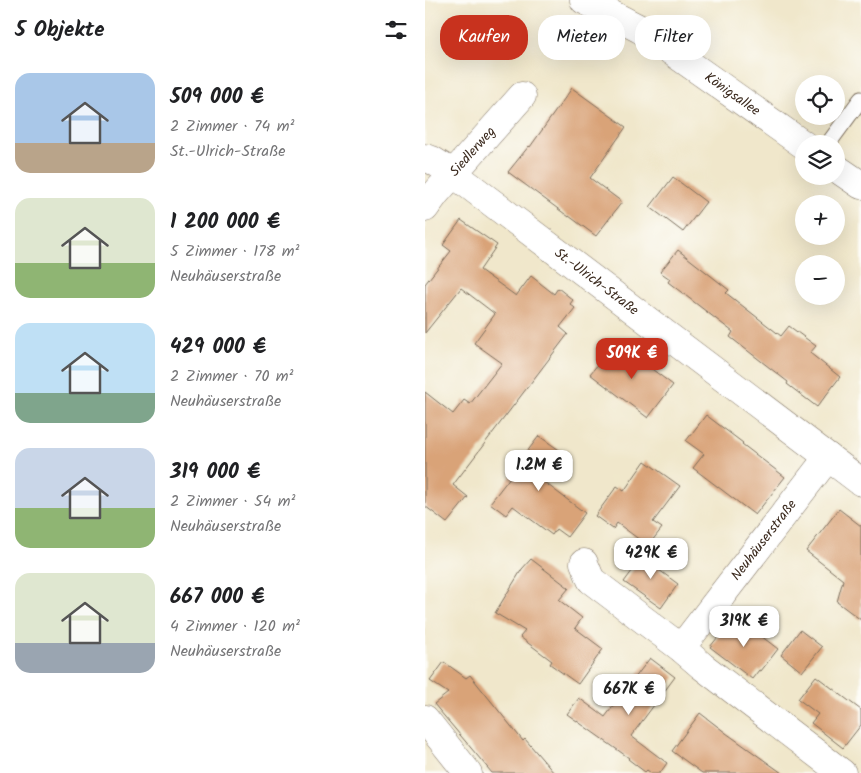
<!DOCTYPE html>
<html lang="de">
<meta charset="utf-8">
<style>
:root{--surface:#fff;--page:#f6f6f6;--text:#202124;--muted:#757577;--accent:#c8321e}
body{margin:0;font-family:Kalam,sans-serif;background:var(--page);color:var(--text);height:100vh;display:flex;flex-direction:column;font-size:19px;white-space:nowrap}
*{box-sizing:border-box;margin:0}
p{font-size:16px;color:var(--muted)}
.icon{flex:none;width:28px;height:28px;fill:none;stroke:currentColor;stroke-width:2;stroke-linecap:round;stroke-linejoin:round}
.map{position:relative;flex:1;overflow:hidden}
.sheet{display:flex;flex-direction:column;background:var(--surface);width:425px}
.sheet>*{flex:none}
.guide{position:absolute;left:15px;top:15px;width:345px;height:45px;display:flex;gap:10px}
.fabs{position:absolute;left:370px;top:75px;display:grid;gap:10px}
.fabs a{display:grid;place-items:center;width:50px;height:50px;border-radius:50%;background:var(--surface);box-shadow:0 5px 20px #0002;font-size:25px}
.price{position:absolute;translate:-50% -42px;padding:0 11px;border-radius:10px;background:#fff;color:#222;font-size:16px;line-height:32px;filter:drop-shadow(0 1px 2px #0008)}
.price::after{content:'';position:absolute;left:50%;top:30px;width:15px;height:11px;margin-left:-8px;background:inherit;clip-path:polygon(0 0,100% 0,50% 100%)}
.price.on{background:var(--accent);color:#fff}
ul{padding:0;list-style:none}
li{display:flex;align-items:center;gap:15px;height:125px;padding:0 15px}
li span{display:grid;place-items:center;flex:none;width:140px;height:100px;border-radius:15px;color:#555}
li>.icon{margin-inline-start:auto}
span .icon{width:60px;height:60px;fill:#fffc;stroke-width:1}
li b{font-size:21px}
h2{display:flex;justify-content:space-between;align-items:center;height:60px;padding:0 15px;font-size:21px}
.chip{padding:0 18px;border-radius:20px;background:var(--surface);box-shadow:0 5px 20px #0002;font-size:18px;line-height:45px}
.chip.on{background:var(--accent);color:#fff}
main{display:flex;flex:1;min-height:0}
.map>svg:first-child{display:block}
</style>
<main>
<section class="sheet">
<h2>5 Objekte<svg class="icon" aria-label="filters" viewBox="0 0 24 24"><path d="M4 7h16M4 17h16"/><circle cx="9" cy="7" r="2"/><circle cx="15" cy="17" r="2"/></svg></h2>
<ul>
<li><span style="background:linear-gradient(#a9c7e8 70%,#b9a48a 0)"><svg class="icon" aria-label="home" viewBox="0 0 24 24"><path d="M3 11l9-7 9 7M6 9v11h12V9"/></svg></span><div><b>509 000 €</b><p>2 Zimmer · 74 m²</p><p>St.-Ulrich-Straße</p></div></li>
<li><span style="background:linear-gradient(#dfe7d0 65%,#8fb573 0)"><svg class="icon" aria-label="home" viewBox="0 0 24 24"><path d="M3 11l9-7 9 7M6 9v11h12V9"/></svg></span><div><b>1 200 000 €</b><p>5 Zimmer · 178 m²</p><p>Neuhäuserstraße</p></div></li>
<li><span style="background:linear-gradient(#bfe0f5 70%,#7fa58c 0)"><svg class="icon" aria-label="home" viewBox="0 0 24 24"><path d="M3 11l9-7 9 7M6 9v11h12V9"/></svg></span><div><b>429 000 €</b><p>2 Zimmer · 70 m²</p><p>Neuhäuserstraße</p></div></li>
<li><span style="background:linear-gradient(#c9d6e8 60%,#8fb573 0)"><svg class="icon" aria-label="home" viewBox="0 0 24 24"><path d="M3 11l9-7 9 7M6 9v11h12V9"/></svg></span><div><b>319 000 €</b><p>2 Zimmer · 54 m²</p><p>Neuhäuserstraße</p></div></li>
<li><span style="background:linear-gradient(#dfe7d0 70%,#9aa5b1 0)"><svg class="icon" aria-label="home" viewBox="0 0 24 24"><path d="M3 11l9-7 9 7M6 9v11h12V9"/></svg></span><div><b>667 000 €</b><p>4 Zimmer · 120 m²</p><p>Neuhäuserstraße</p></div></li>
</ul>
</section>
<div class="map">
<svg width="436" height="773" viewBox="0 0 436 773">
<rect width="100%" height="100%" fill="#fdfcf7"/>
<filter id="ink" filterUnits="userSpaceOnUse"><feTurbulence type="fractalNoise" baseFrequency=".02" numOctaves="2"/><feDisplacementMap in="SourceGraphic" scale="10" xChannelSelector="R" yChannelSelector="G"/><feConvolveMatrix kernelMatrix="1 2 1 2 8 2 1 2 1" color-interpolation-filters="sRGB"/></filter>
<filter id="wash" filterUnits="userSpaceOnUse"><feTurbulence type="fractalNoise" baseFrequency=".0096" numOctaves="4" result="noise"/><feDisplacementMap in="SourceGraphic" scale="20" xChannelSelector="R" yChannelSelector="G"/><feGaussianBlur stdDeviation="1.12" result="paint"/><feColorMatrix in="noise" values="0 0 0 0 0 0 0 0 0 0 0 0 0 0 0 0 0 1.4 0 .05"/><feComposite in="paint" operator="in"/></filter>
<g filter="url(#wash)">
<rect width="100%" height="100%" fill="#f0e7cb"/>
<g id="blocks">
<path fill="#d9a378" d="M147,88L201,127L165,178L197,202L171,236L144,216V217L83,172L104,146L105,147Z
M248,177L281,202L258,232L225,207Z
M36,220L72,245L55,270L91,296L106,276L129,294L133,288L148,300L145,304L150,308L135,327L143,334L28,485L43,497L22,523L0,506V392L28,414L39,400L45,404L77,363L49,343L70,314L36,288L0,333V284L26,251L18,245Z
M253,250L304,290L301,293L356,336L364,326L391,346L385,353L415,377L392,407L362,384L363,382L305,337L308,332L243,282L245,279L235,272Z
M191,342L248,385L223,418L165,374Z
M281,415L318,443L317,444L360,477L330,515L268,468L279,454L261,441Z
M114,436L140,454L119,482L160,513L142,537L131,529L127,535L88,506L81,515L65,503L100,458L98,457Z
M220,461L255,486L228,522L237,528L223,546L192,523L188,529L170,516L192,486L199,491Z
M414,509L436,526V620L412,602L418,580L381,551Z
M222,551L239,564L234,570L253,584L236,608L199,582Z
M106,559L144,588L134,600L157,618L150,628L178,649L153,684L125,664L127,661L95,637L100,631L70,613L97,569Z
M308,618L321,628L323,626L353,649L336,671L334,670L327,679L285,647Z
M375,630L397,647L377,672L356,655Z
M225,658L250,677L206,736L242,763L235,773H226L222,770L220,772L203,759L204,758L142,714L154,698L180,717Z
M19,662L41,678L45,675L98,741L100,739L129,773H67L9,704L23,693L5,681Z
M391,676L436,710V725L418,748L386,723L393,714L373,699Z
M275,713L301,733L357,773H277L247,751Z"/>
</g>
</g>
<g filter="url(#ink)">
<use href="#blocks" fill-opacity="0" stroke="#7a6c5b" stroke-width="1"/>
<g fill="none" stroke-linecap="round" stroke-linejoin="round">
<defs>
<path id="service" d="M403,144L436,99"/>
<g id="minor">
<path id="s1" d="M0,158L7,160L29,174L436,482"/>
<path id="s2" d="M0,208L11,193L97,96"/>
<path d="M159,563L166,580L256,648L277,666L417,773"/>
<path id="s3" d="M256,648L403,457"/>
<path d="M0,719L43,773"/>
</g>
<g id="tertiary">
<path id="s4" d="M159,0L215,29L379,145"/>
<path d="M411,168L436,185"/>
</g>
</defs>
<use href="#service" stroke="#7a6c5b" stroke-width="17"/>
<use href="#minor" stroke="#7a6c5b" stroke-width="29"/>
<use href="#tertiary" stroke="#7a6c5b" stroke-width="29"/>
<use href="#service" stroke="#fff" stroke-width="15"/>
<use href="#minor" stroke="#fff" stroke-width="28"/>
<use href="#tertiary" stroke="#fff" stroke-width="28"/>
</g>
</g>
<g text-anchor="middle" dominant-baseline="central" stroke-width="4" stroke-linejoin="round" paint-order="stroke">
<g font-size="14" fill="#3b2a1e" stroke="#fdfcf7">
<text stroke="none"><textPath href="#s4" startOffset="176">Königsallee</textPath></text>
<text stroke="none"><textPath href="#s2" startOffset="74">Siedlerweg</textPath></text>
<text stroke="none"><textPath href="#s1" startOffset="212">St.-Ulrich-Straße</textPath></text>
<text stroke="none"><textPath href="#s3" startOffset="136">Neuhäuserstraße</textPath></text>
</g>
</g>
</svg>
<div class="fabs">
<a><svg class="icon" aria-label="locate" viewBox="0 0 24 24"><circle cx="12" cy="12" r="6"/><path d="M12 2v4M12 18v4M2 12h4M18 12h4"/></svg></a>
<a><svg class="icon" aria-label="layers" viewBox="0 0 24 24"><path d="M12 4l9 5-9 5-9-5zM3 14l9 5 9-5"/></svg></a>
<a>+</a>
<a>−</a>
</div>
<b class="price on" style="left:207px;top:380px">509K €</b>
<b class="price" style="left:114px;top:492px">1.2M €</b>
<b class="price" style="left:226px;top:580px">429K €</b>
<b class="price" style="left:319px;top:648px">319K €</b>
<b class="price" style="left:204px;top:716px">667K €</b>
<div class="guide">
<a class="chip on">Kaufen</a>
<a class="chip">Mieten</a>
<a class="chip">Filter</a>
</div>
</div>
</main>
